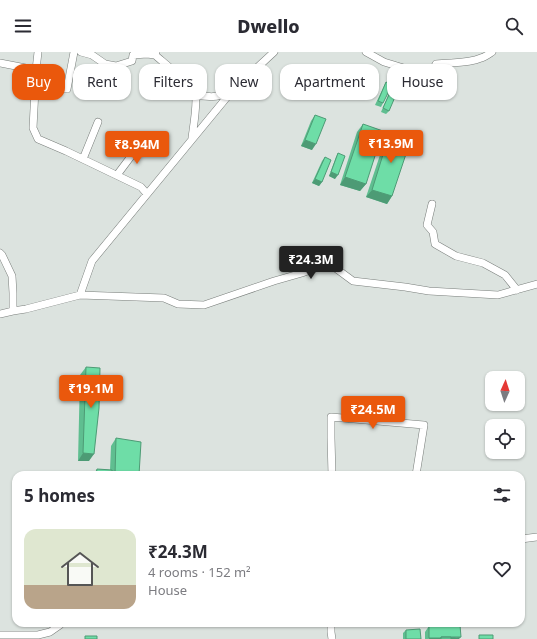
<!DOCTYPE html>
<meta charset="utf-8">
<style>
:root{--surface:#fff;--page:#f2f2f3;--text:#2b2b33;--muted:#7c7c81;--accent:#ea580c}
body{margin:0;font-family:"Noto Sans",sans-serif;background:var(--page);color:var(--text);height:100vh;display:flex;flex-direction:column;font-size:15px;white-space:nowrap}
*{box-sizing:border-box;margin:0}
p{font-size:13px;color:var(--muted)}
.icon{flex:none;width:22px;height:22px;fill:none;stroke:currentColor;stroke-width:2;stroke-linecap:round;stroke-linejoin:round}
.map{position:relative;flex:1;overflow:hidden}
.side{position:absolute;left:12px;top:419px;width:513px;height:156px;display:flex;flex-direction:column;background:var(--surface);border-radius:12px;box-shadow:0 1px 3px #0004}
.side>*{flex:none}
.hud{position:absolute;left:12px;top:12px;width:513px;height:36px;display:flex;gap:8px}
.needle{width:26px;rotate:3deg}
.controls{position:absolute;left:485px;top:319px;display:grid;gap:8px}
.controls a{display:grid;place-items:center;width:40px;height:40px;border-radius:8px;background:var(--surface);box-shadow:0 1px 3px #0004;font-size:20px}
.price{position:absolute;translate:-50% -34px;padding:0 9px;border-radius:4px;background:var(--accent);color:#fff;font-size:13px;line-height:26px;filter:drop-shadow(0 1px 2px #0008)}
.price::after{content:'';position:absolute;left:50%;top:24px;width:12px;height:9px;margin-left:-6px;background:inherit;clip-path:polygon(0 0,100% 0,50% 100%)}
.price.current{background:#222;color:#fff}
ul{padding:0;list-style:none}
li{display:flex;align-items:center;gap:12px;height:100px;padding:0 12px}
li span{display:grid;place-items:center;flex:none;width:112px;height:80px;border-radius:12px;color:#555}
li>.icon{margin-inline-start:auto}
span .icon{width:48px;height:48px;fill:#fffc;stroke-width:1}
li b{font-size:17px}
h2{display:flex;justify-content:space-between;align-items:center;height:48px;padding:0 12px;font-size:17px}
.chip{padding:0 14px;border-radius:12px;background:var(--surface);box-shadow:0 1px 3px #0004;font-size:14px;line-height:36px}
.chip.current{background:var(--accent);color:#fff}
header{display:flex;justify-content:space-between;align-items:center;height:52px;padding:0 12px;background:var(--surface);font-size:18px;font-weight:800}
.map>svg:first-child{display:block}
</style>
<header><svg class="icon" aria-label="menu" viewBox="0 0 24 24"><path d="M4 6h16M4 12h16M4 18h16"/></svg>Dwello<svg class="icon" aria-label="search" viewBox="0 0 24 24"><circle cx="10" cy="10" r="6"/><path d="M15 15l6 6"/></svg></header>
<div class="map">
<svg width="537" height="587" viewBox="0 0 537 587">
<rect width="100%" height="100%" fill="#dce3df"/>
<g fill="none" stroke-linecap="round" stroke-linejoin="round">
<defs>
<path id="minor" d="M81,0L92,3L105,12L116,14L132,9L133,3L147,2L155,3L156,0
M366,0L384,10L430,24L436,12C451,10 467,12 481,6C485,5 489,2 492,0
M155,3C164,11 192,33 195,42C198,49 193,77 192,86
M0,11L36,18L33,76L38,87L66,99L141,135L147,142
M36,18L38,0
M35,37H67L74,0
M196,43C210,45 215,46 228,41
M83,107L98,70
M117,123L141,91
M432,152L427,173L433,180L435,192L456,204L483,211L505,223L517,238
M0,201L2,203L12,224L13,241V259
M80,243L164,246L178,252L204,253L274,229L302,221L318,215H334L353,229L405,235L429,239L498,243L537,232
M0,262L13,259L26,257L80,243L92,209L232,39L274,0
M332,423L331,386V365L424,373L416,423
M521,487L537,485
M331,571V580L332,587
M0,583H38L50,580L60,573L61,571"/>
</defs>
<use href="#minor" stroke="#797e7b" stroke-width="8"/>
<use href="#minor" stroke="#fff" stroke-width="7"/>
</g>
<path fill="#5fbe90" d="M386,30L383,51L381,55L375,53L384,34Z
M392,36L389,59L386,62L381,60L390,39Z
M315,63L312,98L301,94L311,69Z
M363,72L366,132L360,139L340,133L357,80Z
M390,80L392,144L387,152L366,145L385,88Z
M338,101L335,127L329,124L336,105Z
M325,105L322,130L319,134L312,131L322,109Z
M86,315L89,409H78L80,323Z
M116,386L139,423H93L97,417L110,418L111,394Z
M429,574L459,587H425V580Z
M406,578L421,587H403V581Z"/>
<path fill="#4d9b75" d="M305,88L316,92L312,98L301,94Z
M331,120L338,123L335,127L329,124Z
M345,125L366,132L360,139L340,133Z
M315,127L322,130L319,134L312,131Z
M372,138L392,144L387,152L366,145Z
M83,401L94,402L89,409H78Z
M461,585L459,587H441V586Z
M429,586H441L440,587H429Z"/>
<path fill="#6edda7" stroke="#4d9b75" d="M386,30L392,33L383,51L378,49Z
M392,36L398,38L389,59L383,56Z
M315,63L326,67L316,92L305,88Z
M363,72L383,79L366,132L345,125Z
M390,80L411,87L392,144L372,138Z
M338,101L345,104L338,123L331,120Z
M325,105L331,108L322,130L315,127Z
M86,315L100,316L99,356L94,402L83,401Z
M116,386L141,390L139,423H115Z
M97,417L112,418V423H96Z
M460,573L461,585H441V586H429V574Z
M420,577L421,587H406V578Z
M479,583H493V587H479Z
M85,584H97V587H85Z
M441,585H451V587H441Z"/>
</svg>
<div class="controls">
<a><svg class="needle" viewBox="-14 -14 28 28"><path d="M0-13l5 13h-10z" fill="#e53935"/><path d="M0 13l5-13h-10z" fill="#7c7c81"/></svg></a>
<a><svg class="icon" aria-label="locate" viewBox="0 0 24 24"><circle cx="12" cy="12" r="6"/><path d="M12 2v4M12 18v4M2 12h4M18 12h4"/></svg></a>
</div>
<b class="price" style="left:391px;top:112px">₹13.9M</b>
<b class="price" style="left:137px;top:113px">₹8.94M</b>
<b class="price current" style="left:311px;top:228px">₹24.3M</b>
<b class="price" style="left:91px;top:357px">₹19.1M</b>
<b class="price" style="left:373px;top:378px">₹24.5M</b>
<div class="hud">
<a class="chip current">Buy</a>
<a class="chip">Rent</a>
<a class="chip">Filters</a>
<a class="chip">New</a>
<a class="chip">Apartment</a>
<a class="chip">House</a>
</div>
<section class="side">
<h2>5 homes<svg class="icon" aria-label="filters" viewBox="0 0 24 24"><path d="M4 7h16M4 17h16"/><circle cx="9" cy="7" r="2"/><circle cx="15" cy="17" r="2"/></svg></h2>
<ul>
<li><span style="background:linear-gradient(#dfe7d0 70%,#b9a48a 0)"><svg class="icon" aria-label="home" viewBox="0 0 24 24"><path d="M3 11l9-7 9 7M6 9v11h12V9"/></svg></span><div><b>₹24.3M</b><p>4 rooms · 152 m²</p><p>House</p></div><svg class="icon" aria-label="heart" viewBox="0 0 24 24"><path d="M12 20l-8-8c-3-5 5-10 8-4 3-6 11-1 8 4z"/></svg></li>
</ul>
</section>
</div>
